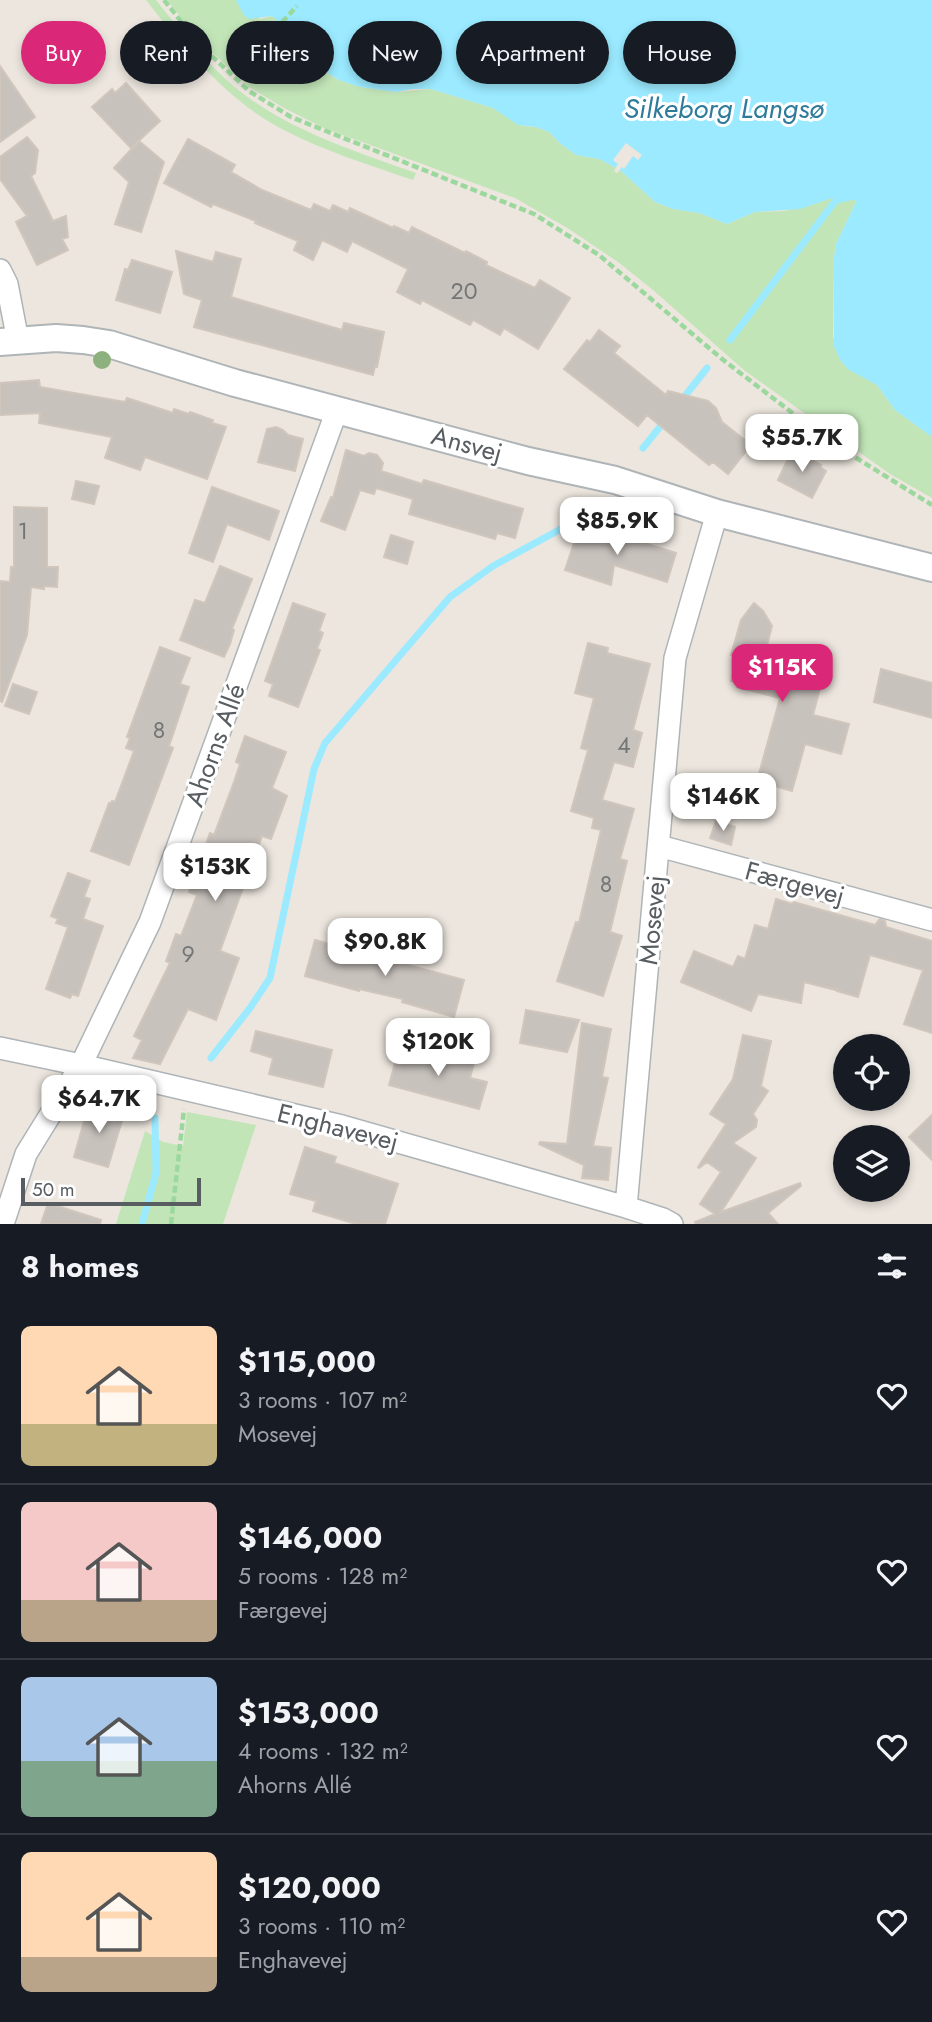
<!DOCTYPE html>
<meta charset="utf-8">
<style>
:root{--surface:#171b24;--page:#20242c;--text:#f1f3f6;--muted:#9ea1a6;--line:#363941;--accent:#db2777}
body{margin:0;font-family:Jost,sans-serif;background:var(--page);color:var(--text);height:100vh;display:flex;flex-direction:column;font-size:26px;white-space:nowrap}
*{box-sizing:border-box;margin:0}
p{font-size:23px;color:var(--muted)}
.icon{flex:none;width:38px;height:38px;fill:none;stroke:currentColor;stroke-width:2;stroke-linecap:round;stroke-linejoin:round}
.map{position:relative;height:1224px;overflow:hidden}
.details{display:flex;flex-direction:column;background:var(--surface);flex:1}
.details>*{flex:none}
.top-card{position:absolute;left:21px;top:21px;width:891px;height:63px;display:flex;gap:14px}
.buttons{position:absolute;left:833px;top:1034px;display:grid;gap:14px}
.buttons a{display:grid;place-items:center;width:77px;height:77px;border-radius:50%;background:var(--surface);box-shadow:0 4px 10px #0003;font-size:35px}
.scale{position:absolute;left:21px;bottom:18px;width:180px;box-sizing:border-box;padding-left:7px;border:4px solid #575d60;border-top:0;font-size:19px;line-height:24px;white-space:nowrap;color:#575d60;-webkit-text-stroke:5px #fff;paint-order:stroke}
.price{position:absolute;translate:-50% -60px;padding:0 16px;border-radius:14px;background:#fff;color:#222;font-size:23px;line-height:46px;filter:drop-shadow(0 2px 4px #0008)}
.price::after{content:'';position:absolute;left:50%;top:42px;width:21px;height:16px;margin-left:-10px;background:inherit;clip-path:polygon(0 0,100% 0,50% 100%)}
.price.active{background:var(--accent);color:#fff}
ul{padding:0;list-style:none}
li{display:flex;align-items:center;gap:21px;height:175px;padding:0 21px}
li+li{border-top:2px solid var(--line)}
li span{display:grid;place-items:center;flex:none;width:196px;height:140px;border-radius:10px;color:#555}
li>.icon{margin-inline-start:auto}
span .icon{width:84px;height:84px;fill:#fffc;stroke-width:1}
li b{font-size:30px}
h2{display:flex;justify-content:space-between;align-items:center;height:84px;padding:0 21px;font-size:30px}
.chip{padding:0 24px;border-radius:32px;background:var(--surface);box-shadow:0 4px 10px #0003;font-size:24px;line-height:63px}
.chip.active{background:var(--accent);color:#fff}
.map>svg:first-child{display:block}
</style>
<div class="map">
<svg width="932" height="1224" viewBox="0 0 932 1224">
<rect width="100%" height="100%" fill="#ece6de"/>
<path fill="#c2e5b8" d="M146,0H156C181,31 205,63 236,88C287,130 354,151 416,173L413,180C369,165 324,151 282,129C228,101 183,47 146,0Z
M167,0H236L260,19L272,16L298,38L300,49L329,74L339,80L360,87L396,92L431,89L493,108L523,126L536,127L549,132L561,144L576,155L599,159L620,170L655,202L673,209L699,213L727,224L755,212L784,211L812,205L841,194L854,196L856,202L836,244L834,258L833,337L845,366L877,385L895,410L932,437V498L890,474L745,371L653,290L618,262L569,229L515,198L324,128L284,108L249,87L199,40Z
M187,1112L256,1125L223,1224H116L145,1131L163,1142L183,1146Z"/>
<path fill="#9beaff" d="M236,0H932V437L895,410L877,385L849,370L840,360L834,346V258L836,244L856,202L854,196L841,195L800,209L755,212L727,224L699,213L673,209L655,202L620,170L599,159L576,155L561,144L549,132L536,127L518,125L493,108L431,89H413L396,92L360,87L339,80L329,74L300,49L298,38L272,16L249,19L244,15Z"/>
<path fill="#ece6de" d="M626,143L642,155L638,160L633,156L624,169L622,167L617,173L614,171L618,164L613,160Z"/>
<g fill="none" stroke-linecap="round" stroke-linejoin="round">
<path stroke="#9beaff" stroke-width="7" d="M730,340L836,200L854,196
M681,401L707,368
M643,448L667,418
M211,1058L250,1008L270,978L314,769L325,743L450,597L493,566L594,511
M142,1224L156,1173L155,1118"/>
</g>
<path fill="#c8c2bd" stroke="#d0c6bc" stroke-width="2" d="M0,66L35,117L0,142Z
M126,83L160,121L131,148L92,107L112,89L115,93Z
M27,137L38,150L35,173L31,176L53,221L66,216L68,237L62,239L68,250L37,265L16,222L27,216L0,179V157Z
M188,139L235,165L231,172L262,190L311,210L314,204L330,211L333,205L348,212L350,208L393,228L394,226L409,233L412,227L465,253L466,251L487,262L486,265L535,288L540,280L570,298L538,349L504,328L500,335L473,320L470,325L422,300L420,304L397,292L408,269L352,241L347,252L322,240L313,260L294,250L298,241L255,223L256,221L213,204L211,207L164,183Z
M139,141L164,162L141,232L115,224L129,182L114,168Z
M176,251L213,262L216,252L241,259L231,297L342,330L344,323L384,332L377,367L375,366L373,375L194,327L202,300L184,294Z
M132,260L172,272L160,313L116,300L125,269L128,270Z
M599,330L620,346L614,353L666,395L668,391L708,401L716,408L722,422L751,445L728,474L713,462L709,465L647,415L638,426L564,369L587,340L590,342Z
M39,380L40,387L125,402L127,398L173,413L174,409L189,414L190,412L213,420L212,423L226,427L207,479L145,457L140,470L105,458L112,437L39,423L40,413L0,415V383Z
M276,427L283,430L288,435L303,439L295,471L258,462L267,429Z
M346,450L364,456L369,453L377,455L383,463L381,471L422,484L424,480L523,509L515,538L497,533L495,539L409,514L413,499L376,488L374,494L360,490L345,530L321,521L331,497L333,498Z
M792,450L821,465L820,467L826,471L812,498L778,480Z
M76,481L99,486L94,504L72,499Z
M212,487L279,511L269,540L227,524L213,562L189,553Z
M14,507L47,508V567H58L57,587L44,586V589L31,587L27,635L2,702L0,701V581L10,582L11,567H14Z
M593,527L676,553L667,582L614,565L611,585L565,570L577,534L589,538Z
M391,535L413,542L407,564L384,557Z
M220,566L252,579L232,629L234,630L230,644L224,657L180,640L195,600L205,603Z
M293,603L325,614L319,631L323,633L317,649L320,650L298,707L269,696L273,684L265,681Z
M754,603L763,611L772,626L764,657L776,660L774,667L822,681L813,715L849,724L841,754L805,744L792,791L757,781L780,698L737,687L738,683L731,681L738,657L731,655L741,620Z
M588,643L608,648L607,653L650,664L633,730L642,733L633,767L614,762L602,800L634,809L620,859L627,861L610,932L622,936L603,996L557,981L576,922L579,923L601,830L592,828L594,818L571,811L588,750L581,748L594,698L575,693Z
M160,647L190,658L180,684L189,687L169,746L173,748L129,865L91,851L109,803H111L112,801L115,802L134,751L126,748L130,738L127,737Z
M881,669L932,683V718L874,702Z
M13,684L37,692L29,714L5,706Z
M245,736L286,752L272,788L287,796L271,839L262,836L220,951L239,958L216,1020L188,1009L160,1064L133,1058L142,1040L134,1036L170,963L166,961L176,934L181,936L197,895L189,892L210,833L214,835L234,782L240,764L236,762Z
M716,821L735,827L731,845L710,838Z
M68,873L90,881L84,897L90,899L83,919L103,926L78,996L72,994L70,998L46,989L68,927L56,923L58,919L51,916Z
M776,899L792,904L794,902L875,925L880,919L885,921L886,927L932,941V1033L904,1024L923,970L870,955L858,997L837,991L838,987L836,990L804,982L801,1003L758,994L751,1011L681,982L694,951L733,967L738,956L745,959L755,925L768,929Z
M315,940L464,980L454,1017L402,1002L403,999L359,989V991L305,976Z
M526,1010L579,1020L567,1052L520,1043Z
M582,1023L611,1029L602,1077L608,1078L593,1146L611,1148L608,1180L582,1178L584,1165L539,1144L540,1142L567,1144Z
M256,1031L332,1050L323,1087L269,1074L273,1058L251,1051Z
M743,1035L771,1041L761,1086L768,1091L753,1114L757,1120L756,1127L733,1143L756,1158L721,1212L800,1183L801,1186L768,1213L778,1224H696L695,1222L715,1214L700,1204L721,1172L707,1162L699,1168L698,1167L726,1124L710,1114L733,1079Z
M399,1048L452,1062L453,1057L474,1063L470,1078L487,1082L479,1109L389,1085Z
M89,1104L124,1114L108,1167L74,1157Z
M932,1115V1160L909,1137Z
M305,1147L336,1157L334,1163L398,1184L385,1224H356L313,1211L316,1201L290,1194Z
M48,1203L101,1220L100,1224H41Z"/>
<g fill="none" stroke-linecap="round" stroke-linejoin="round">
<defs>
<path id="minor" d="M0,270L7,284L18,341
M659,846L932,920
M0,1048L81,1065L342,1126L626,1207L663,1219L672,1224
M626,1207L675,658L717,513
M3,1224L26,1154L81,1065L150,922L337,410"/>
<path id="tertiary" d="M0,342L56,338L83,340L109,344L235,383L528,461L615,480L717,513L932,568"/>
</defs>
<use href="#minor" stroke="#afb4b7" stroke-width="24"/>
<use href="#tertiary" stroke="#afb4b7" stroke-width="30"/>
<path stroke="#9bd89d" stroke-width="4.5" stroke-dasharray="7 3.5" stroke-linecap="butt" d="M164,0L199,44L249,91L291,117L534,214L599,255L722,359L829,441L932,505
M275,30L297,6
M171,1224L184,1109"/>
<use href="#minor" stroke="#fff" stroke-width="21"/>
<use href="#tertiary" stroke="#fff" stroke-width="26"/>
</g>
<circle fill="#8db17e" cx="102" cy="360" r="9"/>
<g text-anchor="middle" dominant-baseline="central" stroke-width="6" stroke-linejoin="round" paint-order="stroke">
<g font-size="23" fill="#737677">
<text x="464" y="291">20</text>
<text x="23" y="531">1</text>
<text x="159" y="730">8</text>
<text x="624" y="745">4</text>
<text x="606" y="884">8</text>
<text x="188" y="954">9</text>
</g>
<g font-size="26" fill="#575d60" stroke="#fff">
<text transform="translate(467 444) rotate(15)">Ansvej</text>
<text transform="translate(215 745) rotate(-70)">Ahorns Allé</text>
<text transform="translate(795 883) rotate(15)">Færgevej</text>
<text transform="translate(652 920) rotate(-85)">Mosevej</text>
<text transform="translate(338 1127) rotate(14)">Enghavevej</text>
</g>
<g font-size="28" font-style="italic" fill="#2f7b9a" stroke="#fff">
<text x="724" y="108">Silkeborg Langsø</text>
</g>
</g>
</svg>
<div class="buttons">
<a><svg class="icon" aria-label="locate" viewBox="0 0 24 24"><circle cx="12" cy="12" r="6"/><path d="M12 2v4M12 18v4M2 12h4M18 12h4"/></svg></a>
<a><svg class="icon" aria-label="layers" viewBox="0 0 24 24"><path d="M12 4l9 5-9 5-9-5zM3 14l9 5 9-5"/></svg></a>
</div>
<div class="scale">50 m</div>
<b class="price" style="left:802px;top:474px">$55.7K</b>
<b class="price" style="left:617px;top:557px">$85.9K</b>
<b class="price active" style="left:782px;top:704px">$115K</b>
<b class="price" style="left:723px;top:833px">$146K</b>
<b class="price" style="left:215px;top:903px">$153K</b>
<b class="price" style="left:385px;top:978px">$90.8K</b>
<b class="price" style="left:438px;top:1078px">$120K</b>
<b class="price" style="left:99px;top:1135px">$64.7K</b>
<div class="top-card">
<a class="chip active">Buy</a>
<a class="chip">Rent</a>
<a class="chip">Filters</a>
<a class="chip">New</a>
<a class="chip">Apartment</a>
<a class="chip">House</a>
</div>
</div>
<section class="details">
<h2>8 homes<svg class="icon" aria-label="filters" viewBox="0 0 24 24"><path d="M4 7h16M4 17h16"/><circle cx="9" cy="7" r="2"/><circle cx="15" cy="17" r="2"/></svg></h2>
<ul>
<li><span style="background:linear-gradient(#ffd9b3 70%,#c2b280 0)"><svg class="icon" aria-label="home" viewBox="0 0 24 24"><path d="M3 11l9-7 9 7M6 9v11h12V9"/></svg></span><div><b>$115,000</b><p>3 rooms · 107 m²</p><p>Mosevej</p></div><svg class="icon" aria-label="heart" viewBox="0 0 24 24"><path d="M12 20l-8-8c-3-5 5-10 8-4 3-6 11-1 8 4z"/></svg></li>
<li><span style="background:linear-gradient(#f6c9c9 70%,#b9a48a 0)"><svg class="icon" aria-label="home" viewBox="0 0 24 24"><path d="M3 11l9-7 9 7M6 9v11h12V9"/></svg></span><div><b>$146,000</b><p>5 rooms · 128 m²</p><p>Færgevej</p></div><svg class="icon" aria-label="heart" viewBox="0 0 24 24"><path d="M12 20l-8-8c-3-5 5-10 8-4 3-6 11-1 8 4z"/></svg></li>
<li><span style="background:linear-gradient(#a9c7e8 60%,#7fa58c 0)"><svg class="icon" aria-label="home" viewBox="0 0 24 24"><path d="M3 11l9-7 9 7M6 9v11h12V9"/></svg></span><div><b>$153,000</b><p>4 rooms · 132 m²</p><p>Ahorns Allé</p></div><svg class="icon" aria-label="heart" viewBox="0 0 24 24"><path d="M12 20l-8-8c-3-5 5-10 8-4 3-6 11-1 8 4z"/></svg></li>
<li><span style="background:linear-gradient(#ffd9b3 75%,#b9a48a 0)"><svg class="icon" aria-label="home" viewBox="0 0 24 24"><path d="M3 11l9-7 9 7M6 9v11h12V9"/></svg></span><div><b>$120,000</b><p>3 rooms · 110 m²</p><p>Enghavevej</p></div><svg class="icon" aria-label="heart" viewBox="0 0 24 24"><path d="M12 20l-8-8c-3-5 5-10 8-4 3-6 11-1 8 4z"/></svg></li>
</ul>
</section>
